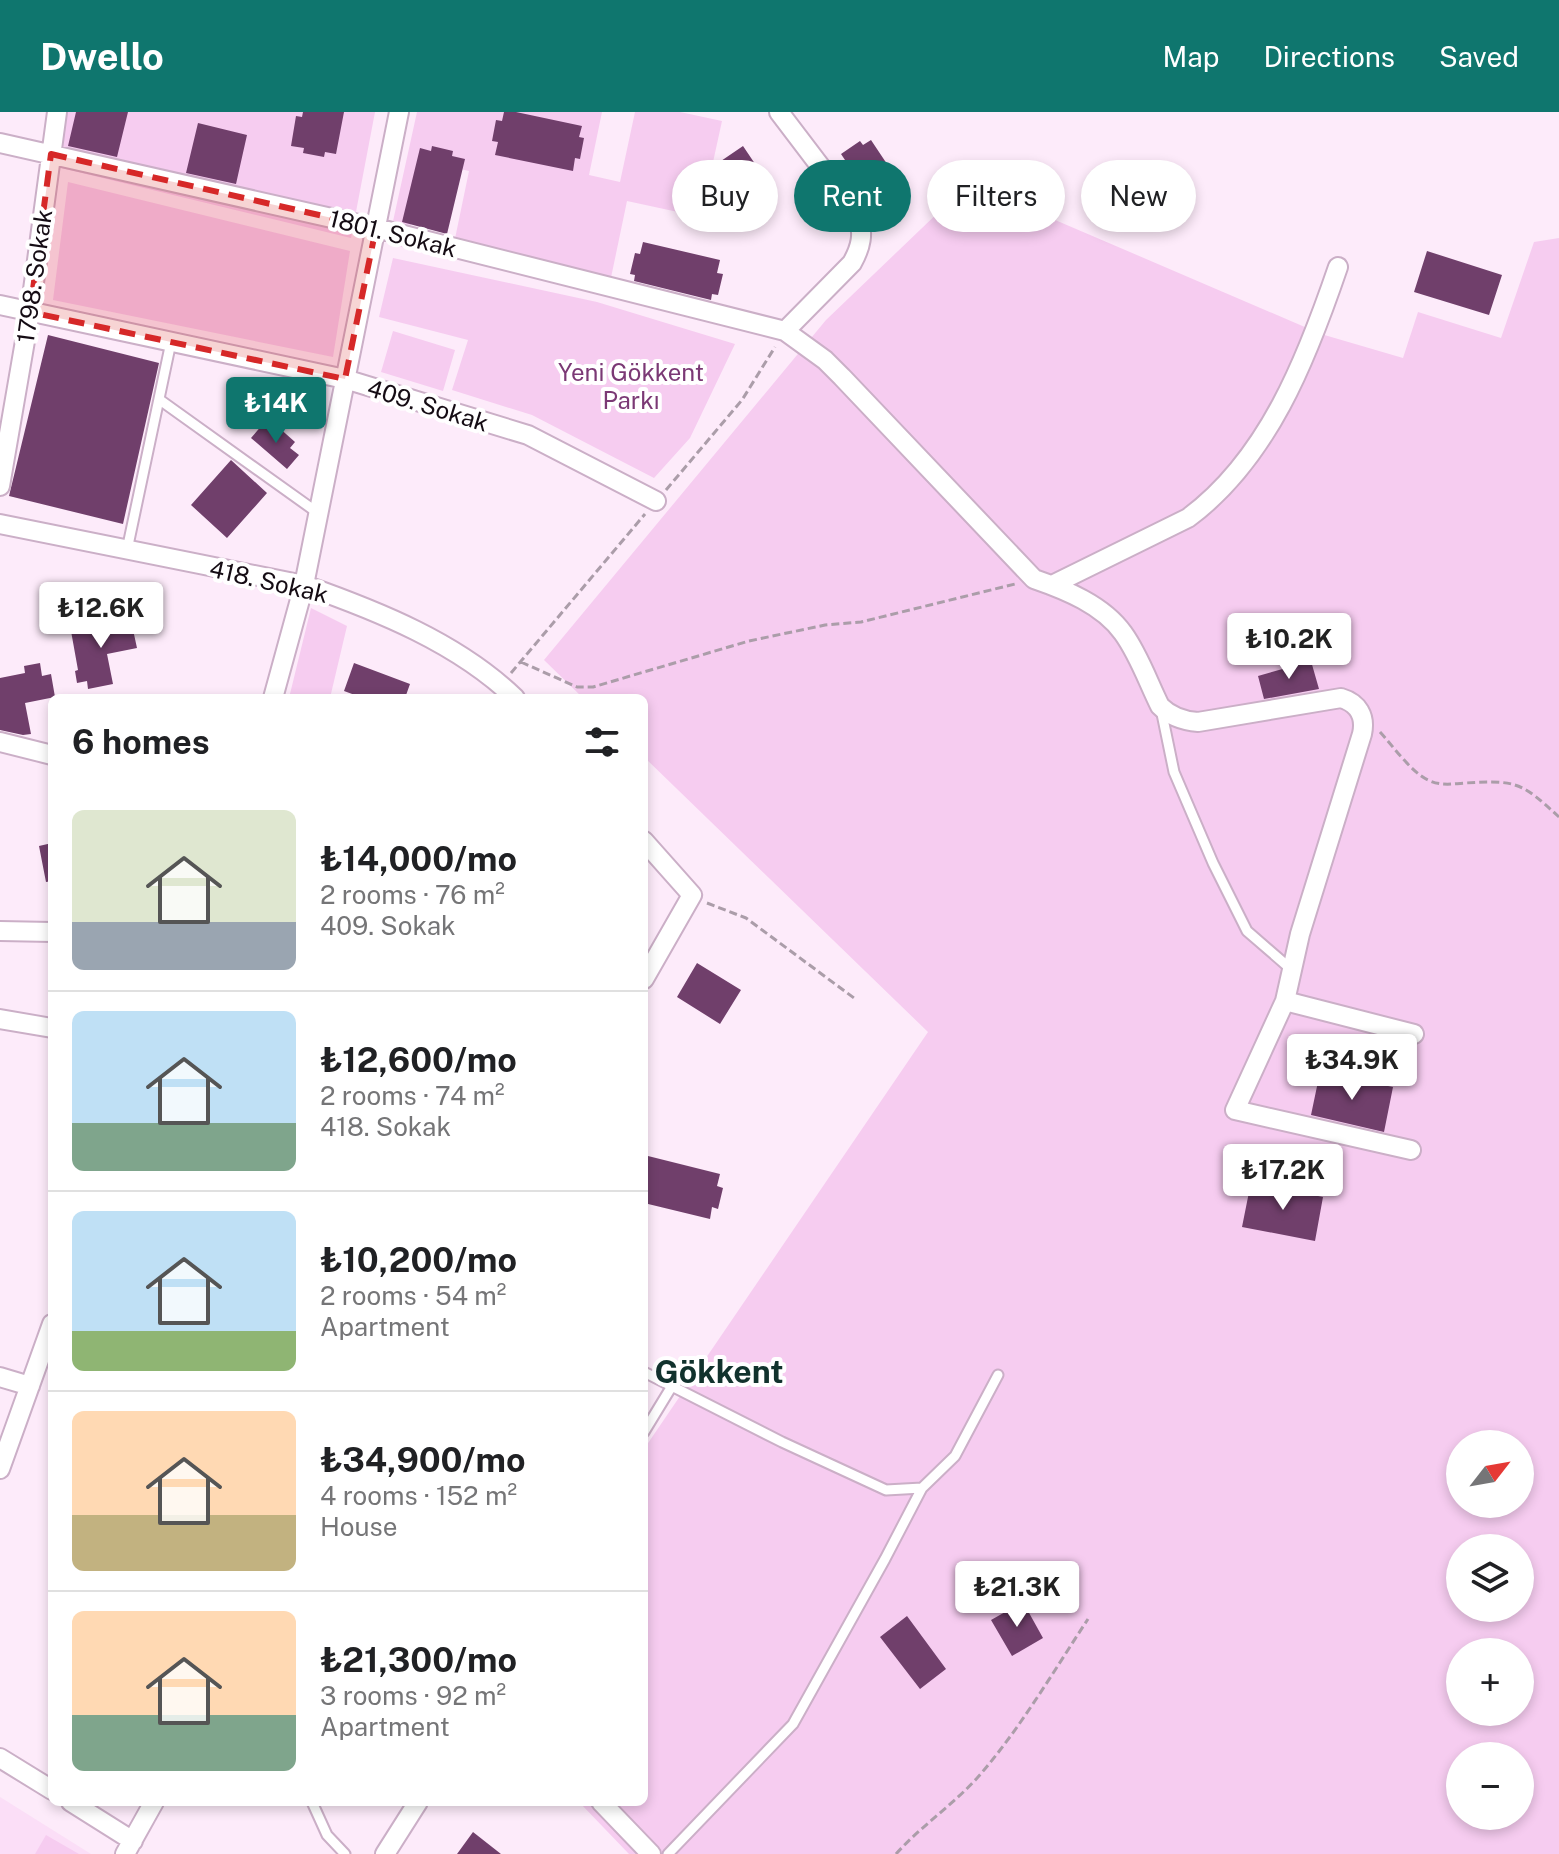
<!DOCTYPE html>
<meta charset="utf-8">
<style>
:root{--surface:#fff;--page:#f6f6f6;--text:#202124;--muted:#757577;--line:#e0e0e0;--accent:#0f766e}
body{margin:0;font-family:"Public Sans",sans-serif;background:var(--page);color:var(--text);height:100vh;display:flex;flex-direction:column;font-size:30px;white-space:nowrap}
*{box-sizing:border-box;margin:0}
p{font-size:26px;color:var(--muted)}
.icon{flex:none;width:44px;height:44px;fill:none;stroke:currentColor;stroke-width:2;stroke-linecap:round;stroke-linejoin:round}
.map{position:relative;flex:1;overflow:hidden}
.details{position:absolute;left:48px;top:582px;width:600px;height:1112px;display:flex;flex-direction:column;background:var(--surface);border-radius:12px;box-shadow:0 4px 12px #0003}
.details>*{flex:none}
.hud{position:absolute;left:672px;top:48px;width:760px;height:72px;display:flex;gap:16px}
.needle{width:52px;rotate:59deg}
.fabs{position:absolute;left:1446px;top:1318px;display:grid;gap:16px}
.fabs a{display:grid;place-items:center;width:88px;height:88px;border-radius:50%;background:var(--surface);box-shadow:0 4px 12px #0003;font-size:40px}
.price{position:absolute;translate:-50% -68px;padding:0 18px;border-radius:8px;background:#fff;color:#222;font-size:26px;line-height:52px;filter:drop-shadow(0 2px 4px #0008)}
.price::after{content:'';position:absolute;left:50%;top:48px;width:24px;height:18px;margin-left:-12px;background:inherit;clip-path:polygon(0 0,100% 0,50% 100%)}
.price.on{background:var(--accent);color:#fff}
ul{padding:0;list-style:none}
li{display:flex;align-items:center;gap:24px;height:200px;padding:0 24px}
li+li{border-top:2px solid var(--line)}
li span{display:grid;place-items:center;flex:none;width:224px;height:160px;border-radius:12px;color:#555}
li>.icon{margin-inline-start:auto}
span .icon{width:96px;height:96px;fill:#fffc;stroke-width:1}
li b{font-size:34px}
h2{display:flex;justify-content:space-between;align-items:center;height:96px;padding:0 24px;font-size:34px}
.tag{padding:0 28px;border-radius:36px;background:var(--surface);box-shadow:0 4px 12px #0003;font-size:28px;line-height:72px}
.tag.on{background:var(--accent);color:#fff}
header{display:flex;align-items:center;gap:48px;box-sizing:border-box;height:112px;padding:0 40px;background:var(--accent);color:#fff}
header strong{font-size:38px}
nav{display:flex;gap:44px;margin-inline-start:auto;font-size:28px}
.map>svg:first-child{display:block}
</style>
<header>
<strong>Dwello</strong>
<nav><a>Map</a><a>Directions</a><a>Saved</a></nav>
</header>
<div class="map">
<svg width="1559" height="1742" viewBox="0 0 1559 1742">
<rect width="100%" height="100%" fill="#fdebfa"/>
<path fill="#fbdef7" d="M0,1685L91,1742H0Z"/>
<path fill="#f6ccf0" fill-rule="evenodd" d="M61,0H375L351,126L53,54Z
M417,0H602L589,63L620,70L635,0H680L722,9L701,105L627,89L608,180L451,146L469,59L424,49L406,136L388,132Z
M68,70L350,139L333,245L53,188Z
M969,71L1321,222L1403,246L1418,200L1501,226L1534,130L1559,126V1742H629L579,1690H644V1337L928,920L644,645V586H583L544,548L826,208ZM1460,1332H1520V1392H1460ZM1460,1436H1520V1496H1460ZM1460,1540H1520V1600H1460ZM1460,1644H1520V1704H1460Z
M393,146L597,190L735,232L690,326L654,366L532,303L452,278L468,228L379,205Z
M393,219L455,238L443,279L381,260Z
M311,496L347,514L330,586H289Z
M46,1723L79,1742H35Z"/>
<path fill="#703f6b" d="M76,0H128L117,45L68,34Z
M303,0H344L336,42L325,40L324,45L303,41L304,36L291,34L296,4L302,5Z
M504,0H516L582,14L579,25L584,26L580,47L575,46L573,59L495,43L498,30L492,29L496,8L502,9Z
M198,11L247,23L236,72L186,61Z
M871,28L907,82L899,87L902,92L884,104L874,89L870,91L866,85L861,88L843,65L846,63L843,58L849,54L841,42L860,29L863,33Z
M432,34L453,39L452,44L465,47L447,122L402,110L420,36L431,39Z
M743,34L772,77L750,92L746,86L741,90L719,59L725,55L721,49Z
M643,130L720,148L717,161L723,162L718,183L712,182L711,188L634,169L635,163L630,162L635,141L640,142Z
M1427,139L1502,163L1489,203L1414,180Z
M48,223L159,251L123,412L9,384Z
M263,312L272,320L277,314L295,330L290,336L299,343L287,357L251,326Z
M231,348L267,381L227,426L191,393Z
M122,502L124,514L132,513L137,536L107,542L113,572L88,577L87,569L77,571L75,559L78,558L71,519L107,512L106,505Z
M1311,549L1319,577L1264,587L1258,564Z
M40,551L42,564L51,562L55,585L25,591L31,622L23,623L0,618V566L25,561L24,554Z
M354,551L410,572L405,586H363L344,579Z
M52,731V769L46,770L39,734Z
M697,851L741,878L720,912L677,885Z
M1320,960L1393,975L1384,1020L1311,1003Z
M644,1043L720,1062L717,1074L723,1076L718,1097L712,1095L710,1107L644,1091Z
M1251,1070L1323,1085L1315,1129L1242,1115Z
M1023,1490L1043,1526L1012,1544L991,1508Z
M907,1504L946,1557L920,1577L880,1525Z
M473,1720L501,1742H457Z"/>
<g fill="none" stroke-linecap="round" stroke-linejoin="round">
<defs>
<path id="lane" d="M160,288L318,401
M127,438L171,230
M1161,597L1174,660L1213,751L1247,819L1292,858
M644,1260L782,1330L886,1378L922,1376L955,1344L998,1263
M644,1320L672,1274
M312,1690L327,1723L345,1742
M668,1742L793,1612L885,1447L922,1376"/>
<path id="street" d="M779,0L858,104C864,122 861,135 852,151L785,219
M0,31L376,116L785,219L825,248L842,265L1034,467C1066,478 1103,493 1123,521C1139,543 1148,570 1160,594C1171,605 1183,609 1198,610L1341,586C1358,591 1366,604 1362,622L1300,822L1285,889L1235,998L1411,1038
M0,193L345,267L528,323L656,389
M0,374L30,200L57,0
M0,412L304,473C378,499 458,531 515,586
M1052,473L1188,406C1268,347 1307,246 1338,155
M273,586L304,473L399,0
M0,630L52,643
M644,729L692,783L644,867
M0,819L52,820
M1285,889L1414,922
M0,907L52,916
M0,1265L30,1274
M0,1357L52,1212
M0,1646L52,1678
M71,1690L133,1729
M601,1690L651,1742
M125,1742L154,1690
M385,1742L418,1690"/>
</defs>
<use href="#lane" stroke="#cbafc7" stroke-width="13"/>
<use href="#street" stroke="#cbafc7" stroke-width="22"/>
<path stroke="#ab9da9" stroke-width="3" stroke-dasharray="8 4" stroke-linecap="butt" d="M666,378L742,288L775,235
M521,550L577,575H593L749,529L825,513L861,510L1015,472
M511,561L645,402
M1380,620C1393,634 1411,660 1428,668C1440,674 1452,672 1465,671C1517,668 1521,670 1559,705
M707,791L746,806L854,886
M896,1742C921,1714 953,1693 978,1665C1020,1617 1053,1560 1088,1507"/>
<use href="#lane" stroke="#fff" stroke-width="9"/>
<use href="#street" stroke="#fff" stroke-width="18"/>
</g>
<path fill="#d62828" fill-opacity="0.2" stroke="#d62828" stroke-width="6" stroke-dasharray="16 10" stroke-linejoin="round" d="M51,42L376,116L345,267L30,200Z"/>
<g text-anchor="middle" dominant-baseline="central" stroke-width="8" stroke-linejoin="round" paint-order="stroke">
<g font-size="24" fill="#150c14" stroke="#fff">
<text transform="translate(393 121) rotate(14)">1801. Sokak</text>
<text transform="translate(34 164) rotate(-82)">1798. Sokak</text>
<text transform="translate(428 293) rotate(17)">409. Sokak</text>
<text transform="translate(269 469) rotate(13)">418. Sokak</text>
</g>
<g font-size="24" fill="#7b3975" stroke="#fff">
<text x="631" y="260">Yeni Gökkent<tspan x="631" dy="28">Parkı</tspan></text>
</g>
<g font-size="32" font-weight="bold" fill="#11322d" stroke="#fff">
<text x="719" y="1259">Gökkent</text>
</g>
</g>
</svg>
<div class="fabs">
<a><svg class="needle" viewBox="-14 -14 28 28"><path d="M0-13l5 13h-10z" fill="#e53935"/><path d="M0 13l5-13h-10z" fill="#757577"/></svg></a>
<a><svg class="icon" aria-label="layers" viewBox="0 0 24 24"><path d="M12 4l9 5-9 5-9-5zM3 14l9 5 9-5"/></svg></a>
<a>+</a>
<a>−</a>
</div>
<b class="price on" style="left:276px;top:333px">₺14K</b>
<b class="price" style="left:101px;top:538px">₺12.6K</b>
<b class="price" style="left:1289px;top:569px">₺10.2K</b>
<b class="price" style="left:1352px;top:990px">₺34.9K</b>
<b class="price" style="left:1283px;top:1100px">₺17.2K</b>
<b class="price" style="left:1017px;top:1517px">₺21.3K</b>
<div class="hud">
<a class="tag">Buy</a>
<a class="tag on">Rent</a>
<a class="tag">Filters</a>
<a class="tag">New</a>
</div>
<section class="details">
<h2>6 homes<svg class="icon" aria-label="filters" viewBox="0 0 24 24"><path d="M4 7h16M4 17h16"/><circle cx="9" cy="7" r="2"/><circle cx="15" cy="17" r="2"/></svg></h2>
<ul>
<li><span style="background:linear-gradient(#dfe7d0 70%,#9aa5b1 0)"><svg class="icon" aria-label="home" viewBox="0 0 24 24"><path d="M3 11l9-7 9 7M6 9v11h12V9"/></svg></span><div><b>₺14,000/mo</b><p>2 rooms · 76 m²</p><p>409. Sokak</p></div></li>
<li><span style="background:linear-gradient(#bfe0f5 70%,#7fa58c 0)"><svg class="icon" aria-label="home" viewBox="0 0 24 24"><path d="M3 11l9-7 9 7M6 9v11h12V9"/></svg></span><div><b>₺12,600/mo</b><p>2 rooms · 74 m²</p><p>418. Sokak</p></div></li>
<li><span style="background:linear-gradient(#bfe0f5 75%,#8fb573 0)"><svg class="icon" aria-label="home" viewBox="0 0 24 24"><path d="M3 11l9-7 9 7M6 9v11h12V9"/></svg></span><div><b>₺10,200/mo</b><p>2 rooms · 54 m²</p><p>Apartment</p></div></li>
<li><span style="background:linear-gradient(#ffd9b3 65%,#c2b280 0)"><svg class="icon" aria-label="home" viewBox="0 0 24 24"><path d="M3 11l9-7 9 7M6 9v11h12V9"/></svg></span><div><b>₺34,900/mo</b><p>4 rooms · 152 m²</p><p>House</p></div></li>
<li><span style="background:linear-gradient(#ffd9b3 65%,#7fa58c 0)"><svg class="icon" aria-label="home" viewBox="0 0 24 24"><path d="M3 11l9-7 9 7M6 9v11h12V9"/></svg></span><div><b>₺21,300/mo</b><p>3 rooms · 92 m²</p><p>Apartment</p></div></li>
</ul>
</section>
</div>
